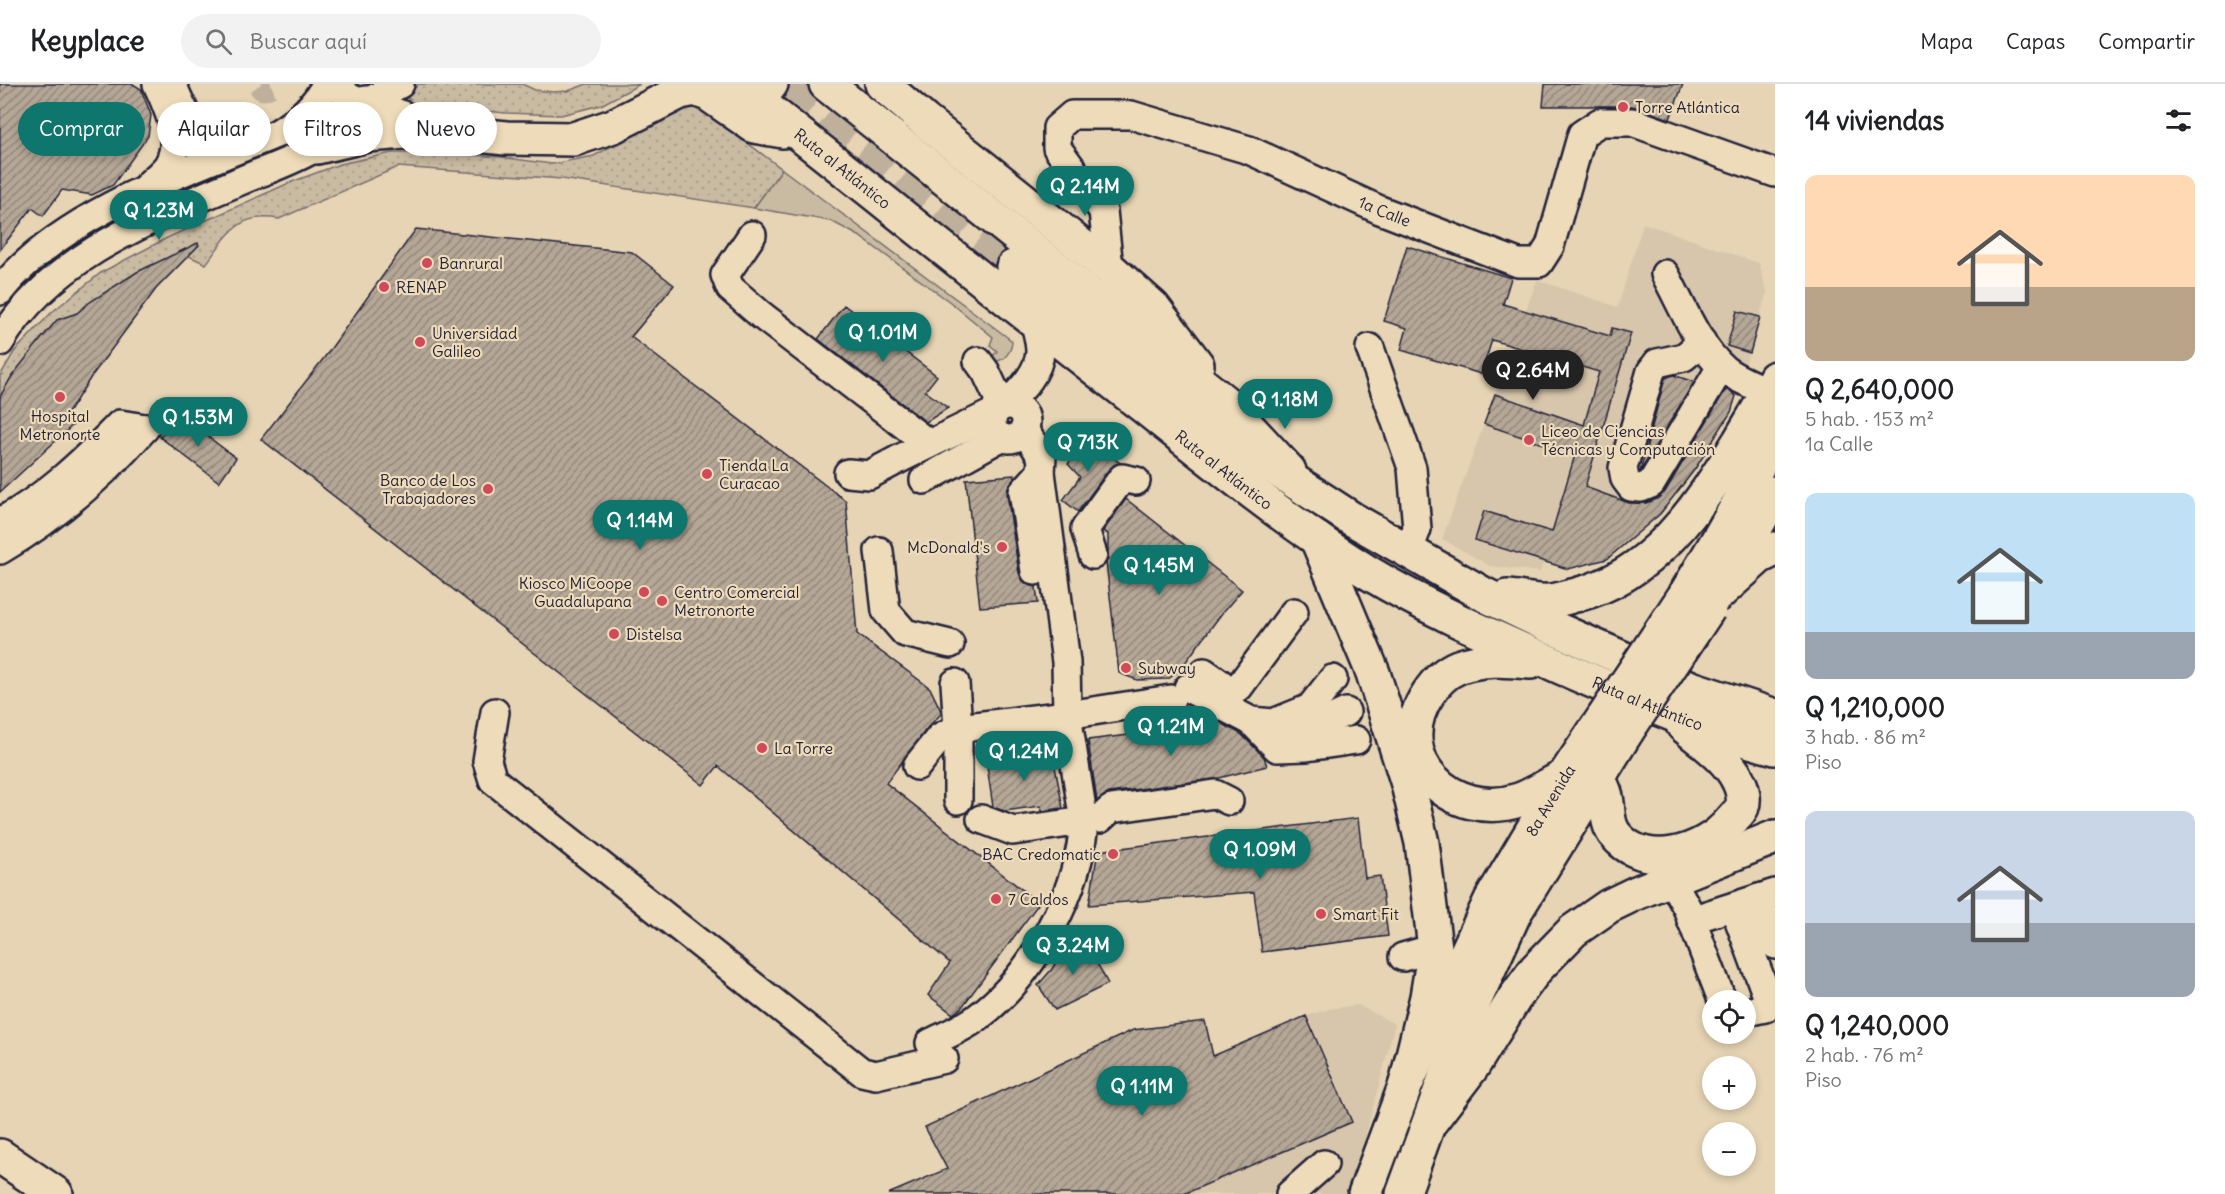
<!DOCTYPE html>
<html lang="es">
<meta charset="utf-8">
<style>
:root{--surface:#fff;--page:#f2f2f2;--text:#202124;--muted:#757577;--line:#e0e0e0;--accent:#0f766e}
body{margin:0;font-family:Delius,sans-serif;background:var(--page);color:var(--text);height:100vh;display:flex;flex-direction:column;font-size:22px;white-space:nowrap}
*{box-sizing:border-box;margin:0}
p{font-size:20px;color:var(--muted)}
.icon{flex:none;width:33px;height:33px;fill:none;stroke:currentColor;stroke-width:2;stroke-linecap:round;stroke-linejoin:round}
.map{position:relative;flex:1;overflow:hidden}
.side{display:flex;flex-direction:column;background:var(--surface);width:450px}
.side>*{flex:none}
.banner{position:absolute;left:18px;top:18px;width:570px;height:54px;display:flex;gap:12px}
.fabs{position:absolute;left:1702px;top:906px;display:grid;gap:12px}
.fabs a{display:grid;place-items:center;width:54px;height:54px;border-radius:50%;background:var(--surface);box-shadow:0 3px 9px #0003;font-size:30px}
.price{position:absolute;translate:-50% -51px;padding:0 14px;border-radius:21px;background:var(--accent);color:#fff;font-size:20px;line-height:39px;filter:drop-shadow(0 2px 3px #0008)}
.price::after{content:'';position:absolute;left:50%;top:36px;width:18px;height:14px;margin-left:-9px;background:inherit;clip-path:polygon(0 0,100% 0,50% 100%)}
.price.current{background:#222;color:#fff}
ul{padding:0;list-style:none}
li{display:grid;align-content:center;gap:12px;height:318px;padding:0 30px}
li span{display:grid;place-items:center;height:186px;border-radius:12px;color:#555}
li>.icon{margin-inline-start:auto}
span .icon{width:108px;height:108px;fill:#fffc;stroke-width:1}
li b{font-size:26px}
h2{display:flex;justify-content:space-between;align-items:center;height:72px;padding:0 30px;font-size:26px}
.tag{padding:0 21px;border-radius:27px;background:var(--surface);box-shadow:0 3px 9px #0003;font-size:21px;line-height:54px}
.tag.current{background:var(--accent);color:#fff}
header{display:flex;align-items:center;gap:36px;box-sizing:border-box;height:84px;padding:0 30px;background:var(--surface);border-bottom:2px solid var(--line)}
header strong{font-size:28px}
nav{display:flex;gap:33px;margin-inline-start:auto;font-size:21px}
.search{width:420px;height:54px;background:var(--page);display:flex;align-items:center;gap:15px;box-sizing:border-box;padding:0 21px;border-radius:33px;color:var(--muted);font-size:22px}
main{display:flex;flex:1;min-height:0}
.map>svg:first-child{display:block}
</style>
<header>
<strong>Keyplace</strong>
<div class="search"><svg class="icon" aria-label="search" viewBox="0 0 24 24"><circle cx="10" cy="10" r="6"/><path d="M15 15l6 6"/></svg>Buscar aquí</div>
<nav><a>Mapa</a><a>Capas</a><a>Compartir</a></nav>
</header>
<main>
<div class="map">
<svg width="1775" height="1110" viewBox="0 0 1775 1110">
<defs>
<pattern id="grass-dots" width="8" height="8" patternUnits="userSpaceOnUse" patternTransform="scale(1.5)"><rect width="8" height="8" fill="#c9baa2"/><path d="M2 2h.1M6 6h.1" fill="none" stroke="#aca08c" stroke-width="1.8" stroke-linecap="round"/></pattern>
<pattern id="building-hatch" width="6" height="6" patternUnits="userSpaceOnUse" patternTransform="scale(1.5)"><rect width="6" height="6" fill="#b5a796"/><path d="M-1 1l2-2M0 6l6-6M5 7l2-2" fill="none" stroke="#93887c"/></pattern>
</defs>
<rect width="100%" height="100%" fill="#e6d4b4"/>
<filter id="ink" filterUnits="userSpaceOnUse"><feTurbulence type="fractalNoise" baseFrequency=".0167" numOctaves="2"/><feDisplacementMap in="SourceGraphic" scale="12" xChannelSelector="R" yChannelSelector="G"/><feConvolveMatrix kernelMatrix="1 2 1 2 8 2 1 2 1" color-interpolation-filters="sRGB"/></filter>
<g filter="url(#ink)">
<path fill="#d7c6ab" d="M1643,139L1759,179L1767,208L1731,328L1695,385L1660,430L1607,475L1568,485L1544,476L1540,488L1490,482L1442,455L1537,196L1618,223Z
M1358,921L1395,940L1350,1110H887L1050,1043L1306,932L1329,925Z"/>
<path fill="url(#grass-dots)" stroke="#766e6e" stroke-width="1.5" d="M418,0H522L535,6L553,8L568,7L587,0H640L601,21L561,31L506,29L412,20L407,13Z
M331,16L347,20L327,40L117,135L53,174L26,196L0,222V219L52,172L114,132Z
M692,22L705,27L782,85L754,124L562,95L398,83L279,135C237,128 229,150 206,180L189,172L180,171L13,291L0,313V292L14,268L52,228L102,188L167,154L289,99L340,80L392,69H438L500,73L552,80L594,72L669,30Z"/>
<path fill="#c9baa2" stroke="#766e6e" stroke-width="1.5" d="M782,85L1007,253L1012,257C1012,265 1006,276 997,277L993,272L997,267L990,261L993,253L950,218L859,152L831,137L754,124Z"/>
<path fill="url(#building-hatch)" stroke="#22223b" stroke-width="1.5" d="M0,0H133L141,5L151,31L148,52L113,101L92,111L62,106L43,132L32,124L0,166Z
M1545,0H1683L1670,35L1632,22H1543Z
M416,145L632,168L674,201L631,253L846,417L857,550L930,604L941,627V630L928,643L886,699L1039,819L962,923L953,930L928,911L950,879L718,682L703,701L261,355L327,270Z
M198,159L199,161L156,205L91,293L66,332L75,339L0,408V313L12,292L41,255L57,236L77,229L90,218L137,188Z
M1407,162L1511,194L1503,220L1610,252L1612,244L1631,249L1585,403L1629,419H1646L1657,415L1665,408L1726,305L1736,312L1731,328L1695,385L1660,430L1607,475L1568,485L1475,456L1484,427L1552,448L1575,371L1484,340L1495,310L1584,341L1599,288L1492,256L1481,290L1401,266L1407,244L1384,237Z
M844,221L937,292L925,307L948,324L926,338L818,255Z
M1737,227L1760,233L1750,269L1727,262Z
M1673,291L1694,298L1640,388L1665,294Z
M178,330L236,374L219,398L160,353Z
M1097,361L1120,379L1109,385L1078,428L1063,416L1080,393L1068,380L1080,363Z
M1014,391L1015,393L1008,403L1007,410L1019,489L1023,497L1029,501L1036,503L1038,519L980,523L966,395Z
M1126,415L1242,506L1222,529L1179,587L1168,595L1137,596L1119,589L1106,478L1108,474V450L1103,447Z
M1205,630L1241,650L1264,673L1267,682L1215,695L1109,709L1097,717L1088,656L1186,644L1190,634L1199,635Z
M1052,667L1063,724L1042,727L1041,722L1004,727L993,723L986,675Z
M1358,734L1365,794L1380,792L1388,852L1262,868L1254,808L1089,821L1098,767Z
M1084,854L1108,900L1055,926L1038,901L1052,885L1065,863Z
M1306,932L1352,1038L1184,1110H888L947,1085L925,1043L1133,946L1205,937L1213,972Z"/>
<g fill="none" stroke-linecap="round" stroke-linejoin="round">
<path stroke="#bfb09c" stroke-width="27" stroke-dasharray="27 14" stroke-linecap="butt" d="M261,0L263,3L271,0"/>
<path stroke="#bfb09c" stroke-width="33" stroke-dasharray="33 16" stroke-linecap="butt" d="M789,0L853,50L1013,183"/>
<defs>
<g id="minor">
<path d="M337,0C343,12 353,17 366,19L400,0"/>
<path d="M175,7C193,48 203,61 251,60"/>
<path d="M148,101C154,95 163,88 168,81C183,55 168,24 157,0"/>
<path d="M752,151L725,191L730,204L761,231L929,360"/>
<path id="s1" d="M1109,184L1103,127L1057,64V44L1072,31H1131L1249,66L1380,126L1518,179H1539L1550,162L1582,50L1600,38H1632L1775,89"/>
<path d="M1665,190C1681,219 1698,263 1724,285C1737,296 1754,300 1768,309"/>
<path d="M0,207C59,131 188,86 276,50C296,38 315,23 326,0"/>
<path d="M0,258C53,169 157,133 247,94C269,85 298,75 318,62C335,50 352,35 366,19"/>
<path d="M1702,258L1684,273L1657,279L1651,287L1623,384L1625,395L1631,403L1641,404L1651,400L1721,283"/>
<path d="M1370,264L1412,384L1417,445L1408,468"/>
<path d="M978,277L986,288L1002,322"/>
<path d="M1006,321C1020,307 1039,289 1040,268C1040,258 1037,248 1035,239"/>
<circle cx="1009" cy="338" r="17"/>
<path d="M848,389L869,391L903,373L995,328"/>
<path d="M924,396L1001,353"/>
<path d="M0,438C45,414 84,377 120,340L145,344"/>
<path d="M0,466C55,434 103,392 145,344"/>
<path d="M879,467L886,527L905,549L950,560"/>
<path d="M1093,471L1085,445L1122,394L1136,397"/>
<path d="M1035,487L1023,408L1041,388"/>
<path d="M1204,588L1227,604L1235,606L1239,603L1294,528"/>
<path d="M955,599L958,644V716"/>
<path d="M1188,604L1251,637L1273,639L1310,624L1333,595"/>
<path d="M495,628L487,677L493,696L862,988L876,991L944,975"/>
<path d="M1251,637L1277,664L1307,663L1356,656"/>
<path d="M1276,650L1305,647L1346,628"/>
<path d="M917,682L940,653L958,644L1067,631L1171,615"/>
<path d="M981,735L1013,747L1084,737"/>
<path d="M1100,735L1111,725L1215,710L1229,717"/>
<path d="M1671,795L1687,824L1722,916"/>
<path d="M1759,814L1775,861"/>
<path d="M1734,823L1767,912V920L1765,924L1746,928"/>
<path d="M1691,836L1775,809"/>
<path d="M1403,873L1435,864"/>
<path d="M930,959C946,951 964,944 978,933C1033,892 1080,806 1084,737L1067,631L1066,578L1041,388L1042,373L1024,346"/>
<path d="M1290,1110L1324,1080"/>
</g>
<g id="major">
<path d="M826,0L1227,320L1289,387"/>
<path d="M882,0L925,37L1109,184L1153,223L1197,281"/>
<path d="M758,17L771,0"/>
<path d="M1721,505L1775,409"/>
<path d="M1685,511C1718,456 1751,403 1775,344"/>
<path d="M0,1072L56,1110"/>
<path id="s2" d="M1365,1110L1406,1000L1491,816L1564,693L1604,633"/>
<path d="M1403,1110L1468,931L1515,828L1627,647"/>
</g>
<g id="highway">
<path id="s3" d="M736,0C872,107 1006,216 1143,322C1216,380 1289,440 1369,489C1432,527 1498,555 1565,585C1634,615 1702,645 1775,664"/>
<path d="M366,19L425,44"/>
<path d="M317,63L368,51L429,46L506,54L574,55L613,42L680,8L695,5L708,10L754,42L783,47"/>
<path d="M1013,183L1067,227L1251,369L1352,435L1485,511L1556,545L1691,604L1775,632"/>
<path d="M1317,455L1373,589L1408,700L1422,759L1435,864L1427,913L1406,1000"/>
<path d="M1717,511L1759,473L1775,465"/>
<path d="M1507,513C1521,514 1536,518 1549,517C1557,517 1567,513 1576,511C1653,492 1699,423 1739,358C1751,337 1765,316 1775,294"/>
<path d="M1531,578C1506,576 1482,574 1458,583C1446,588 1435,599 1428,610C1386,674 1452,738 1519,716C1534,711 1549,700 1564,693"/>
<path d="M1598,692C1600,699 1605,706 1606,713C1609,726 1606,737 1614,749C1643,788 1704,770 1731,737C1734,733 1740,728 1742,723C1745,715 1742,703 1738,696C1727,673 1701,657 1683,641"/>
<path d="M1431,1037L1472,983L1514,915L1536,885L1573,847L1609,822L1636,809L1775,753"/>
</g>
</defs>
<use href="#minor" stroke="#22223b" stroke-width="32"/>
<use href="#major" stroke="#22223b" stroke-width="38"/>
<use href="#highway" stroke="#22223b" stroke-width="38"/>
<use href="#minor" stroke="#eedbb9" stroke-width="27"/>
<use href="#major" stroke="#eedbb9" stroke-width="33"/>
<use href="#highway" stroke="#eedbb9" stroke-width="33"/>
<defs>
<path id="major-bridge" d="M1604,633L1685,511
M1627,647L1709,524"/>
</defs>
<use href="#major-bridge" stroke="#22223b" stroke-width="38" stroke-linecap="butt"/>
<use href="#major-bridge" stroke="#eedbb9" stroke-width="33"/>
</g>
</g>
<g fill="#d1495b" stroke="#eedbb9" stroke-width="2">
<circle cx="1623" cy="23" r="6"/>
<circle cx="427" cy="179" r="6"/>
<circle cx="384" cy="203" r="6"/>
<circle cx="420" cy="258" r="6"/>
<circle cx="60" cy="313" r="6"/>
<circle cx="1529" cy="356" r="6"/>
<circle cx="707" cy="390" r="6"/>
<circle cx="488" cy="405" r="6"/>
<circle cx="1002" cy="463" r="6"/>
<circle cx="644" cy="508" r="6"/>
<circle cx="662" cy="517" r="6"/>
<circle cx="614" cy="550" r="6"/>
<circle cx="1126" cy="584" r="6"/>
<circle cx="762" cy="664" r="6"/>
<circle cx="1113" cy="770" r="6"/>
<circle cx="996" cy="815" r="6"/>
<circle cx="1321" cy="830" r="6"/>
</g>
<g text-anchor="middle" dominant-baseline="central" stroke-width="4.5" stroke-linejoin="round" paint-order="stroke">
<g font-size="16" fill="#22223b" stroke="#eedbb9" text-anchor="start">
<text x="1635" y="23">Torre Atlántica</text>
<text x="439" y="179">Banrural</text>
<text x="396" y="203">RENAP</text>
<text x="432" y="249">Universidad<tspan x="432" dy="18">Galileo</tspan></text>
<text x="60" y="332" text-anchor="middle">Hospital<tspan x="60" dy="18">Metronorte</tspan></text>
<text x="1541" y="347">Liceo de Ciencias<tspan x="1541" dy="18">Técnicas y Computación</tspan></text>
<text x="719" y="381">Tienda La<tspan x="719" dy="18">Curacao</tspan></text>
<text x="476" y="396" text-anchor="end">Banco de Los<tspan x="476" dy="18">Trabajadores</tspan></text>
<text x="990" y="463" text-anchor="end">McDonald's</text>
<text x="632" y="499" text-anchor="end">Kiosco MiCoope<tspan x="632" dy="18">Guadalupana</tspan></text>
<text x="674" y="508">Centro Comercial<tspan x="674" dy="18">Metronorte</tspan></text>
<text x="626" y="550">Distelsa</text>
<text x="1138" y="584">Subway</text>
<text x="774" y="664">La Torre</text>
<text x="1101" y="770" text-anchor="end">BAC Credomatic</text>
<text x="1008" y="815">7 Caldos</text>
<text x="1333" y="830">Smart Fit</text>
</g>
<g font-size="16" fill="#22223b" stroke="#eedbb9">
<text stroke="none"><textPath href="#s3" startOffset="136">Ruta al Atlántico</textPath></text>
<text stroke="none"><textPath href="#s1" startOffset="506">1a Calle</textPath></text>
<text stroke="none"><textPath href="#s3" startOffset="622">Ruta al Atlántico</textPath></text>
<text stroke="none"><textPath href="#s3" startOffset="1108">Ruta al Atlántico</textPath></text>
<text stroke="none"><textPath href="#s2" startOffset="436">8a Avenida</textPath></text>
</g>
</g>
</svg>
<div class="fabs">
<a><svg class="icon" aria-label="locate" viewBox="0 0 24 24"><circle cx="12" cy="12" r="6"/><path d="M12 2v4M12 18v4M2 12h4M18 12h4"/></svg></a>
<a>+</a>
<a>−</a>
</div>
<b class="price" style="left:1085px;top:133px">Q 2.14M</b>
<b class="price" style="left:159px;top:157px">Q 1.23M</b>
<b class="price" style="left:883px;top:279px">Q 1.01M</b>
<b class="price current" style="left:1533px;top:317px">Q 2.64M</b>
<b class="price" style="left:1285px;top:346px">Q 1.18M</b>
<b class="price" style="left:198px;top:364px">Q 1.53M</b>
<b class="price" style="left:1088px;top:389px">Q 713K</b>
<b class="price" style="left:640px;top:467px">Q 1.14M</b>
<b class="price" style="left:1159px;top:512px">Q 1.45M</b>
<b class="price" style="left:1171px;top:673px">Q 1.21M</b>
<b class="price" style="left:1024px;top:698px">Q 1.24M</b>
<b class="price" style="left:1260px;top:796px">Q 1.09M</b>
<b class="price" style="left:1073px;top:892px">Q 3.24M</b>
<b class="price" style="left:1142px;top:1033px">Q 1.11M</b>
<div class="banner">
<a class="tag current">Comprar</a>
<a class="tag">Alquilar</a>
<a class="tag">Filtros</a>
<a class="tag">Nuevo</a>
</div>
</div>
<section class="side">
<h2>14 viviendas<svg class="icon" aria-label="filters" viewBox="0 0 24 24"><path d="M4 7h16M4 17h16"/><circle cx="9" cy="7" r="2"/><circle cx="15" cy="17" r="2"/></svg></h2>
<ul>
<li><span style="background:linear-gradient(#ffd9b3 60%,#b9a48a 0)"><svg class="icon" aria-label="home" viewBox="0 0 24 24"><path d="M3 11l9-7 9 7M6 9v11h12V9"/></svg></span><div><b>Q 2,640,000</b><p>5 hab. · 153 m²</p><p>1a Calle</p></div></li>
<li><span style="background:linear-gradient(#bfe0f5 75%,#9aa5b1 0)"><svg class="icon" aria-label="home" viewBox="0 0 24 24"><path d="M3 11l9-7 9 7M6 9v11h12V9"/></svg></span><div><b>Q 1,210,000</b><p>3 hab. · 86 m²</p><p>Piso</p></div></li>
<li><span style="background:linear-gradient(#c9d6e8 60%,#9aa5b1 0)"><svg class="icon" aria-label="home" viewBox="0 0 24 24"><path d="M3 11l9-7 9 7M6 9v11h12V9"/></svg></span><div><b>Q 1,240,000</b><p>2 hab. · 76 m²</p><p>Piso</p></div></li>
</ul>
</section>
</main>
